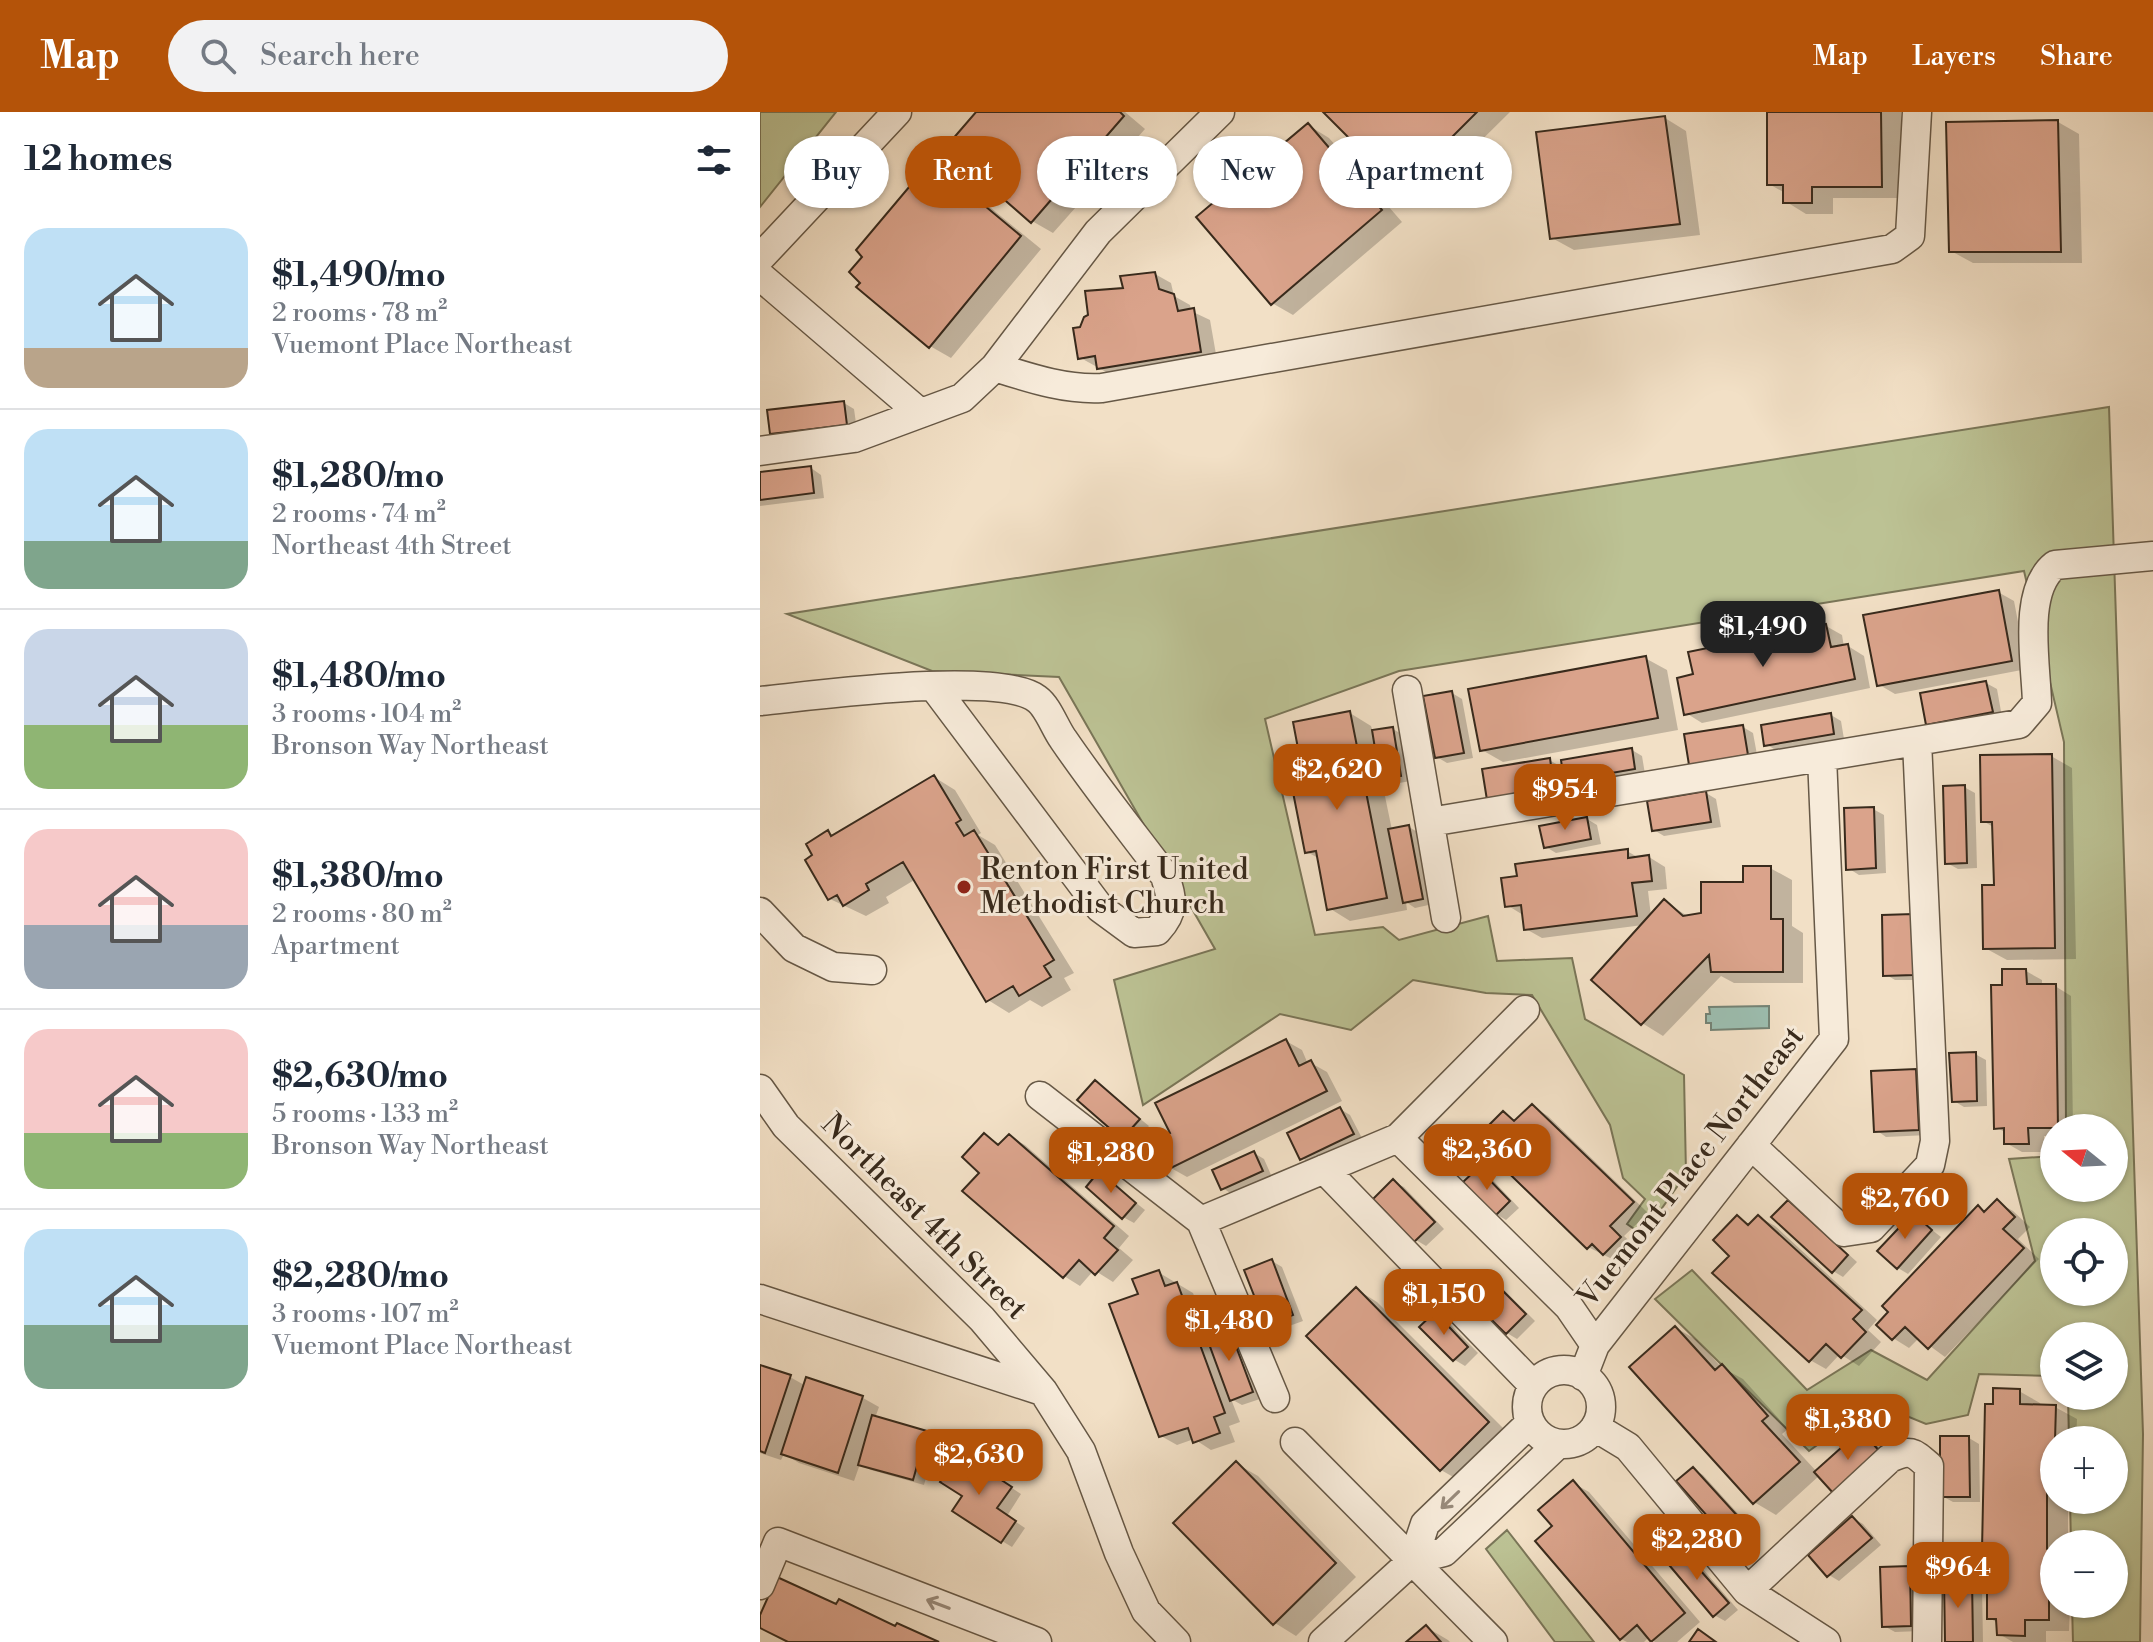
<!DOCTYPE html>
<meta charset="utf-8">
<style>
:root{--surface:#fff;--page:#f2f2f3;--text:#1f2937;--muted:#747a83;--line:#e0e1e3;--accent:#b45309}
body{margin:0;font-family:"Libre Bodoni",serif;background:var(--page);color:var(--text);height:100vh;display:flex;flex-direction:column;font-size:30px;white-space:nowrap}
*{box-sizing:border-box;margin:0}
p{font-size:26px;color:var(--muted)}
.icon{flex:none;width:44px;height:44px;fill:none;stroke:currentColor;stroke-width:2;stroke-linecap:round;stroke-linejoin:round}
.map{position:relative;flex:1;overflow:hidden}
.drawer{display:flex;flex-direction:column;background:var(--surface);width:760px}
.drawer>*{flex:none}
.banner{position:absolute;left:24px;top:24px;width:760px;height:72px;display:flex;gap:16px}
.needle{width:52px;rotate:288deg}
.tools{position:absolute;left:1280px;top:1002px;display:grid;gap:16px}
.tools a{display:grid;place-items:center;width:88px;height:88px;border-radius:50%;background:var(--surface);box-shadow:0 2px 6px #0004;font-size:40px}
.price{position:absolute;translate:-50% -68px;padding:0 18px;border-radius:16px;background:var(--accent);color:#fff;font-size:26px;line-height:52px;filter:drop-shadow(0 2px 4px #0008)}
.price::after{content:'';position:absolute;left:50%;top:48px;width:24px;height:18px;margin-left:-12px;background:inherit;clip-path:polygon(0 0,100% 0,50% 100%)}
.price.current{background:#222;color:#fff}
ul{padding:0;list-style:none}
li{display:flex;align-items:center;gap:24px;height:200px;padding:0 24px}
li+li{border-top:2px solid var(--line)}
li span{display:grid;place-items:center;flex:none;width:224px;height:160px;border-radius:24px;color:#555}
li>.icon{margin-inline-start:auto}
span .icon{width:96px;height:96px;fill:#fffc;stroke-width:1}
li b{font-size:34px}
h2{display:flex;justify-content:space-between;align-items:center;height:96px;padding:0 24px;font-size:34px}
.chip{padding:0 28px;border-radius:36px;background:var(--surface);box-shadow:0 2px 6px #0004;font-size:28px;line-height:72px}
.chip.current{background:var(--accent);color:#fff}
header{display:flex;align-items:center;gap:48px;box-sizing:border-box;height:112px;padding:0 40px;background:var(--accent);color:#fff}
header strong{font-size:38px}
nav{display:flex;gap:44px;margin-inline-start:auto;font-size:28px}
.search{width:560px;height:72px;background:var(--page);display:flex;align-items:center;gap:20px;box-sizing:border-box;padding:0 28px;border-radius:44px;color:var(--muted);font-size:30px}
main{display:flex;flex:1;min-height:0}
.map>svg:first-child{display:block}
</style>
<header>
<strong>Map</strong>
<div class="search"><svg class="icon" aria-label="search" viewBox="0 0 24 24"><circle cx="10" cy="10" r="6"/><path d="M15 15l6 6"/></svg>Search here</div>
<nav><a>Map</a><a>Layers</a><a>Share</a></nav>
</header>
<main>
<section class="drawer">
<h2>12 homes<svg class="icon" aria-label="filters" viewBox="0 0 24 24"><path d="M4 7h16M4 17h16"/><circle cx="9" cy="7" r="2"/><circle cx="15" cy="17" r="2"/></svg></h2>
<ul>
<li><span style="background:linear-gradient(#bfe0f5 75%,#b9a48a 0)"><svg class="icon" aria-label="home" viewBox="0 0 24 24"><path d="M3 11l9-7 9 7M6 9v11h12V9"/></svg></span><div><b>$1,490/mo</b><p>2 rooms · 78 m²</p><p>Vuemont Place Northeast</p></div></li>
<li><span style="background:linear-gradient(#bfe0f5 70%,#7fa58c 0)"><svg class="icon" aria-label="home" viewBox="0 0 24 24"><path d="M3 11l9-7 9 7M6 9v11h12V9"/></svg></span><div><b>$1,280/mo</b><p>2 rooms · 74 m²</p><p>Northeast 4th Street</p></div></li>
<li><span style="background:linear-gradient(#c9d6e8 60%,#8fb573 0)"><svg class="icon" aria-label="home" viewBox="0 0 24 24"><path d="M3 11l9-7 9 7M6 9v11h12V9"/></svg></span><div><b>$1,480/mo</b><p>3 rooms · 104 m²</p><p>Bronson Way Northeast</p></div></li>
<li><span style="background:linear-gradient(#f6c9c9 60%,#9aa5b1 0)"><svg class="icon" aria-label="home" viewBox="0 0 24 24"><path d="M3 11l9-7 9 7M6 9v11h12V9"/></svg></span><div><b>$1,380/mo</b><p>2 rooms · 80 m²</p><p>Apartment</p></div></li>
<li><span style="background:linear-gradient(#f6c9c9 65%,#8fb573 0)"><svg class="icon" aria-label="home" viewBox="0 0 24 24"><path d="M3 11l9-7 9 7M6 9v11h12V9"/></svg></span><div><b>$2,630/mo</b><p>5 rooms · 133 m²</p><p>Bronson Way Northeast</p></div></li>
<li><span style="background:linear-gradient(#bfe0f5 60%,#7fa58c 0)"><svg class="icon" aria-label="home" viewBox="0 0 24 24"><path d="M3 11l9-7 9 7M6 9v11h12V9"/></svg></span><div><b>$2,280/mo</b><p>3 rooms · 107 m²</p><p>Vuemont Place Northeast</p></div></li>
</ul>
</section>
<div class="map">
<svg width="1393" height="1530" viewBox="0 0 1393 1530">
<rect width="100%" height="100%" fill="#f2e0c6"/>
<filter id="stains"><feTurbulence type="fractalNoise" baseFrequency=".0025" numOctaves="4"/><feColorMatrix values="0 0 0 0 .2 0 0 0 0 .09 0 0 0 0 .02 0 0 0 .5 -.17"/></filter>
<radialGradient id="worn" r=".72"><stop offset=".6" stop-color="#630" stop-opacity="0"/><stop offset="1" stop-color="#630" stop-opacity=".3"/></radialGradient>
<path fill="#bcc294" stroke="#7a7658" stroke-width="2" fill-rule="evenodd" d="M0,0H76L0,95Z
M1349,295L1383,1322L1380,1530H1313L1312,1492H1354V1432H1311L1310,1388H1354V1328H1309L1308,1284H1354V1224H1294V1264L1219,1262L1208,1303L1166,1312L1115,1291L1049,1339L895,1187L932,1158L1047,1278L1111,1238L1167,1268L1275,1149L1249,1047L1294,1044V1076H1354V1016H1306L1304,630L1264,459L639,559L505,607L555,823L623,815L639,828L728,804L737,849L812,846L825,907L924,963L926,1062L883,1123L867,1112L885,1087L863,1066L850,1013L772,883L726,881L653,868L591,918L520,902L383,993L354,868L455,837L299,565L172,559L27,502ZM1294,1120H1354V1180H1294Z
M747,1418L834,1530H795L726,1437Z"/>
<path fill="#9cbeb0" stroke="#748375" stroke-width="2" d="M1009,894V916L951,918V911H946V902H950L949,895Z"/>
<path fill="#0003" d="M219,0H365L385,17L293,121L272,109Z
M566,0H750L662,87L641,75Z
M1009,0H1141L1143,86H1073V102H1046L1025,89V81L1009,72Z
M905,6L926,19L940,123L814,138L792,126Z
M1298,10L1319,22L1322,151H1213L1191,139Z
M548,13L569,26L642,110L533,203L512,191Z
M171,51L192,64L281,137L191,246L170,234Z
M395,162L411,171L414,184L430,193L431,199L450,208L457,248L355,265L319,245L322,217L365,177Z
M84,291L94,297L97,318L22,327L12,321Z
M51,356L61,363L64,386L0,394V362Z
M1238,480L1254,489L1267,557L1135,582L1118,572Z
M1066,514L1082,523L1084,535L1088,534L1104,544L1110,576L942,611L926,601Z
M885,546L907,558L918,618L743,650L722,638Z
M1226,571L1237,577L1242,605L1178,618L1167,612Z
M692,581L702,587L713,646L687,651L677,645Z
M590,601L611,614L613,620L633,617L643,623L651,669L633,672L621,665L632,718L649,715L659,721L673,792L655,796L646,790L647,798L590,809L569,796L560,747L547,740L546,670Z
M1071,603L1081,609L1084,627L1017,639L1006,632Z
M983,615L993,621L998,648L942,657Z
M872,638L882,644L885,662L816,673L806,667Z
M1291,644L1312,656L1316,847L1247,848L1225,836L1236,775L1235,716L1223,709Z
M789,648L800,654L804,682L729,687Z
M174,665L195,678L221,721L218,723L235,733L314,861L304,866L311,878L282,895L270,888L249,901L228,888L156,767L126,785L129,791L106,804L70,787L55,744L68,721L74,724Z
M1204,675L1215,681L1217,756L1198,757L1187,751Z
M946,681L956,687L961,715L904,724L894,718Z
M1113,697L1124,703L1126,761L1099,763L1088,756Z
M827,707L837,713L841,732L796,741L786,735Z
M867,739L879,746L889,745L905,755L907,777L888,779L891,804L904,789L929,805L943,802L1010,756L1032,768V814L1043,821V871H974L961,864L903,924L882,911L883,813L782,826L766,817L763,803L747,793Z
M1124,805L1164,868H1135L1125,862Z
M1266,859L1282,868V874H1295L1311,884L1313,1016H1294V1024H1284V1040H1262L1246,1031V1021L1236,1015Z
M526,929L542,938L548,952L551,951L567,960L582,989L427,1065L411,1056L412,1022Z
M1215,942L1226,948L1227,994L1204,995L1194,989Z
M1156,959L1166,965L1168,1023L1126,1025L1116,1018Z
M335,970L389,1014L374,1032L320,988Z
M772,994L788,1004L888,1101L864,1124L876,1135L860,1151L828,1135L735,1030L744,1001L756,1009Z
M580,997L590,1003L603,1028L552,1052L542,1046Z
M225,1023L241,1033L249,1024L265,1033L369,1124L359,1136L373,1148L353,1170L334,1158L320,1174L304,1164Z
M494,1041L504,1047L512,1065L473,1083L463,1076Z
M719,1058L729,1064L759,1096L746,1108L736,1102Z
M340,1062L385,1098L374,1111L363,1105Z
M634,1070L644,1075L684,1117L666,1134L656,1128Z
M1028,1090L1038,1096L1097,1150L1083,1165L1073,1159Z
M1237,1090L1253,1099L1270,1115L1258,1127L1279,1147L1185,1245L1159,1226L1149,1236L1133,1226L1218,1096L1226,1101Z
M1153,1103L1181,1125L1148,1162L1138,1156Z
M999,1105L1015,1114L1117,1208L1108,1218L1121,1230L1099,1254L1080,1242L1066,1257L1050,1248L972,1144L977,1106L990,1113Z
M512,1149L522,1155L543,1209L518,1218L507,1212Z
M398,1160L433,1181L448,1222L467,1215L478,1221L503,1286L482,1293L471,1287L480,1310L469,1314L475,1330L451,1338L434,1327L417,1333L401,1324L380,1183Z
M724,1162L734,1168L775,1209L757,1227L747,1221Z
M596,1177L617,1190L750,1323L702,1370L681,1358Z
M675,1202L686,1208L718,1241L705,1254L695,1248L662,1215Z
M916,1216L937,1228L961,1255L983,1267L1028,1317L1022,1322L1057,1360L1101,1321L1111,1327L1130,1348L1060,1363L1016,1403L994,1390Z
M0,1255L30,1265L46,1274L48,1268L103,1286L119,1295L115,1306L166,1321L177,1327L164,1373L111,1358L100,1352L94,1369L39,1351L24,1342L21,1348L0,1341Z
M1259,1279L1280,1291L1281,1294L1295,1295L1317,1307L1316,1328H1294V1388H1308V1432H1294V1492H1310L1309,1519H1286V1530H1253L1239,1522L1238,1511L1229,1506V1440L1224,1437L1235,1294Z
M1209,1326L1219,1332L1220,1390H1193L1182,1384Z
M211,1349L261,1382L247,1404L265,1416L252,1435L242,1429L205,1383Z
M477,1352L498,1364L596,1465L536,1524L515,1511L416,1411Z
M933,1357L943,1363L992,1417L978,1429L968,1423Z
M813,1371L829,1380L940,1510L917,1530H895L889,1525L884,1530H867L861,1527L795,1415Z
M1093,1406L1103,1412L1121,1433L1079,1469L1069,1463Z
M920,1436L930,1442L978,1498L965,1509L954,1503Z
M1149,1456L1160,1462L1161,1519L1135,1520L1124,1514Z
M1212,1469L1222,1475L1223,1530H1187Z
M666,1515L688,1528L690,1530H649Z"/>
<path fill="#daa38b" stroke="#382a1c" stroke-width="2" d="M216,0H360L364,4L271,111L185,36Z
M563,0H717L640,77Z
M1007,0H1121L1122,75H1052V91H1023V73H1007Z
M905,4L920,112L790,127L776,20Z
M1298,8L1301,140H1189L1186,10Z
M548,11L622,98L511,193L436,105Z
M171,49L261,124L169,236L96,175L100,171L89,160L102,145L96,138Z
M395,160L399,177L414,182L418,199L434,196L441,240L337,257L335,244L318,247L313,216L320,215L324,205L328,203L325,179L363,176L360,164Z
M84,289L87,313L10,322L7,298Z
M51,354L54,381L0,388V360Z
M1239,478L1252,549L1117,574L1103,503Z
M1066,512L1071,535L1088,532L1095,567L924,603L917,566L933,562L928,540Z
M886,544L898,606L720,639L708,577Z
M1226,569L1233,600L1166,613L1160,581Z
M692,579L704,641L675,646L663,584Z
M590,599L627,786L567,798L556,739L545,741L531,670L544,668L533,610Z
M1071,601L1074,622L1004,634L1001,613Z
M983,613L988,643L929,653L924,622Z
M633,615L641,664L620,667L612,618Z
M872,636L875,657L804,669L801,648Z
M1292,642L1295,836L1223,837L1222,773H1234L1232,710H1221L1220,643Z
M790,646L794,677L727,688L722,657Z
M174,663L201,708L196,711L204,724L214,718L294,848L284,854L291,865L259,884L253,874L226,890L143,750L106,772L109,778L83,794L77,783L68,788L45,748L52,743L46,732L68,718L71,724Z
M1205,673L1207,751L1185,752L1183,674Z
M946,679L951,710L892,719L887,689Z
M1114,695L1116,756L1086,758L1084,696Z
M827,705L831,727L784,736L779,714Z
M649,713L663,787L643,791L628,717Z
M868,737V746L889,743L892,769L872,771L877,804L764,818L761,793L745,795L741,766L757,764L755,752Z
M983,754H1011V807H1023V860H951L949,843L881,913L831,868L904,787L923,804L941,801V770H983Z
M1153,802L1154,863L1123,864L1122,803Z
M1242,857H1266L1267,872H1296L1298,1016H1268L1269,1032H1244V1016L1234,1017L1231,873H1242Z
M526,927L539,954L551,948L567,979L409,1057L395,1028L410,1021L395,991Z
M1216,940L1217,989L1192,990L1189,941Z
M1156,957L1159,1018L1114,1020L1111,959Z
M335,968L380,1007L362,1027L317,988Z
M772,992L874,1090L850,1114L861,1125L843,1143L832,1132L827,1137L725,1038L732,1030L722,1020L743,999L754,1009Z
M580,995L594,1022L540,1048L527,1021Z
M224,1021L238,1033L249,1022L354,1114L344,1126L358,1138L335,1163L319,1148L303,1166L202,1079L219,1061L202,1045Z
M494,1039L503,1059L461,1078L452,1058Z
M718,1056L750,1089L735,1104L703,1070Z
M339,1059L376,1091L362,1107L326,1075Z
M633,1067L675,1110L654,1130L613,1087Z
M1237,1087L1255,1105L1243,1117L1264,1136L1168,1237L1145,1215L1132,1228L1116,1213L1128,1200L1122,1194L1218,1093L1224,1100Z
M1028,1088L1088,1143L1072,1161L1011,1105Z
M1153,1101L1172,1118L1137,1157L1117,1139Z
M977,1103L988,1113L998,1103L1102,1198L1093,1207L1106,1220L1081,1246L1066,1232L1049,1250L952,1161L969,1144L953,1128Z
M512,1147L533,1203L506,1214L484,1158Z
M399,1158L405,1174L417,1170L465,1301L454,1305L460,1321L433,1331L428,1316L399,1325L349,1192L378,1182L372,1167Z
M724,1160L766,1202L746,1222L703,1180Z
M596,1175L729,1310L680,1359L546,1224Z
M675,1200L708,1235L693,1249L659,1215Z
M468,1213L493,1280L470,1289L445,1221Z
M915,1214L955,1258L962,1252L1008,1304L1002,1309L1040,1350L993,1392L869,1255Z
M0,1253L31,1263L5,1341L0,1339Z
M46,1265L103,1284L78,1361L21,1342Z
M1233,1276L1260,1277V1292L1296,1293L1294,1364L1287,1365V1437L1294,1438V1464H1289V1508H1265V1524L1237,1523L1236,1507H1227V1439L1222,1438L1225,1292H1233Z
M112,1303L167,1319L153,1368L98,1353Z
M1101,1318L1121,1341L1074,1382L1054,1360Z
M1180,1324H1209L1210,1385H1180Z
M200,1341L252,1375L237,1396L256,1409L241,1431L192,1399L202,1384L180,1370Z
M476,1349L576,1451L513,1513L413,1411Z
M933,1355L983,1410L966,1425L916,1369Z
M813,1368L925,1501L891,1530L877,1513L860,1528L775,1429L792,1414L778,1398Z
M1092,1404L1112,1426L1067,1465L1048,1443Z
M919,1434L969,1491L953,1505L904,1447Z
M1150,1454L1151,1514L1122,1515L1120,1455Z
M17,1465L76,1492L79,1487L135,1514L137,1511L179,1530H28L0,1516V1503Z
M1184,1467H1212L1213,1530H1185Z
M666,1513L681,1530H646Z
M938,1517L956,1530H929Z"/>
<g fill="none" stroke-linecap="round" stroke-linejoin="round">
<defs>
<path id="minor" d="M0,146L137,0
M0,164L160,301
M235,255C270,266 305,278 342,276L1132,137L1150,124L1157,0
M0,339L94,326L202,286L235,255L338,120L460,0
M647,578L686,806
M0,589C52,584 240,558 277,587C288,595 295,616 303,627C335,674 371,719 405,764C413,789 415,799 397,819L374,821L340,796L174,575
M670,710L1259,612L1277,591C1276,551 1262,479 1295,453L1393,444
M0,800L34,836L73,855L112,858
M0,977L26,1014L222,1207L283,1279L321,1339L359,1441L386,1499L416,1530
M280,984L441,1109L515,1286
M638,1026L809,1195L835,1233
M991,1033L1084,1120L1111,1116L1170,1053L1175,1029L1157,629
M564,1057L773,1273
M441,1109L638,1026L765,898
M0,1187L282,1279
M767 1295a37 37 0 1 1 74 0a37 37 0 1 1-74 0Z
M823,1264L835,1233L1074,927L1062,645
M835,1315L868,1335L987,1479L1066,1530
M535,1330L733,1530
M653,1448L665,1412L770,1311
M0,1473L18,1430L277,1530
M987,1479L1130,1346C1151,1337 1153,1340 1169,1354L1167,1530
M563,1530L653,1448L684,1440L798,1332"/>
</defs>
<use href="#minor" stroke="#665846" stroke-width="31"/>
<use href="#minor" stroke="#f7ebda" stroke-width="28"/>
</g>
<defs><path id="oneway-shaft" d="M-6 0H5M1.5-3L5.5 0L1.5 3" fill="none" stroke-width="1.6" stroke-linecap="round" stroke-linejoin="round" transform="scale(2)"/></defs>
<g stroke="#988a7b">
<use href="#oneway-shaft" transform="translate(690 1388) rotate(136)"/>
<use href="#oneway-shaft" transform="translate(178 1492) rotate(-159)"/>
</g>
<circle fill="#8f2418" stroke="#f7ebda" stroke-width="3" cx="204" cy="775" r="8"/>
<g text-anchor="middle" dominant-baseline="central" stroke-width="6" stroke-linejoin="round" paint-order="stroke">
<g font-size="30" fill="#382a1c" stroke="#f7ebda" text-anchor="start">
<text x="220" y="758">Renton First United<tspan x="220" dy="34">Methodist Church</tspan></text>
</g>
<g font-size="30" fill="#382a1c" stroke="#f7ebda">
<text transform="translate(931 1055) rotate(-52)">Vuemont Place Northeast</text>
<text transform="translate(164 1105) rotate(45)">Northeast 4th Street</text>
</g>
</g>
<rect width="100%" height="100%" filter="url(#stains)"/>
<rect width="100%" height="100%" fill="url(#worn)"/>
</svg>
<div class="tools">
<a><svg class="needle" viewBox="-14 -14 28 28"><path d="M0-13l5 13h-10z" fill="#e53935"/><path d="M0 13l5-13h-10z" fill="#747a83"/></svg></a>
<a><svg class="icon" aria-label="locate" viewBox="0 0 24 24"><circle cx="12" cy="12" r="6"/><path d="M12 2v4M12 18v4M2 12h4M18 12h4"/></svg></a>
<a><svg class="icon" aria-label="layers" viewBox="0 0 24 24"><path d="M12 4l9 5-9 5-9-5zM3 14l9 5 9-5"/></svg></a>
<a>+</a>
<a>−</a>
</div>
<b class="price current" style="left:1003px;top:557px">$1,490</b>
<b class="price" style="left:577px;top:700px">$2,620</b>
<b class="price" style="left:805px;top:720px">$954</b>
<b class="price" style="left:727px;top:1080px">$2,360</b>
<b class="price" style="left:351px;top:1083px">$1,280</b>
<b class="price" style="left:1145px;top:1129px">$2,760</b>
<b class="price" style="left:684px;top:1225px">$1,150</b>
<b class="price" style="left:469px;top:1251px">$1,480</b>
<b class="price" style="left:1088px;top:1350px">$1,380</b>
<b class="price" style="left:219px;top:1385px">$2,630</b>
<b class="price" style="left:937px;top:1470px">$2,280</b>
<b class="price" style="left:1198px;top:1498px">$964</b>
<div class="banner">
<a class="chip">Buy</a>
<a class="chip current">Rent</a>
<a class="chip">Filters</a>
<a class="chip">New</a>
<a class="chip">Apartment</a>
</div>
</div>
</main>
